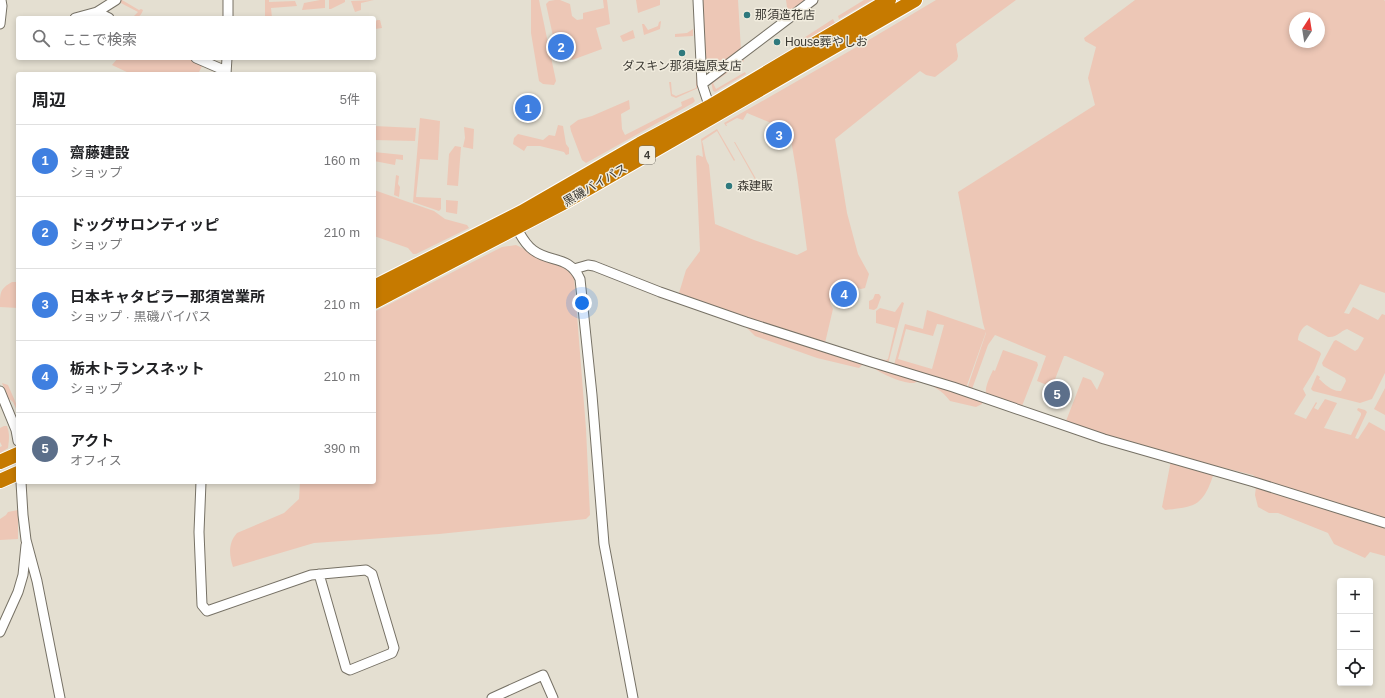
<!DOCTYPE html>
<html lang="ja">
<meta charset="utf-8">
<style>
:root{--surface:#fff;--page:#f6f6f6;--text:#202124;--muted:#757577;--line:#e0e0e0;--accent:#0b8043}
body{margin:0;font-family:Helvetica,"Noto Sans JP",sans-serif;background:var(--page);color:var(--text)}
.controls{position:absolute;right:12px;bottom:12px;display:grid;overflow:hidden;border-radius:4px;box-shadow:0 2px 6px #0003}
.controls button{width:36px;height:36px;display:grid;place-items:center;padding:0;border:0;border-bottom:1px solid var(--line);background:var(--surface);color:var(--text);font:20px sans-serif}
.compass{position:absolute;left:1289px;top:12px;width:36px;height:36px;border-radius:50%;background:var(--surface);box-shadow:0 2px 6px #0003;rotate:12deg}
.you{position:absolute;left:582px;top:303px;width:14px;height:14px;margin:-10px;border:3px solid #fff;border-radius:50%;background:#1a73e8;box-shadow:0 0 0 6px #1a73e833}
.badge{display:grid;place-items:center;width:26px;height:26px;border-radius:50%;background:var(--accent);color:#fff;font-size:13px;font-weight:700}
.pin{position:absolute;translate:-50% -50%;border:2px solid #fff;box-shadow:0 1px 4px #0006}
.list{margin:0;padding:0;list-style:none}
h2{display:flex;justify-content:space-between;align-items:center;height:52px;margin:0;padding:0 16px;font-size:17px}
h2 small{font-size:13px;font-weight:400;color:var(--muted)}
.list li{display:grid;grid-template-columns:26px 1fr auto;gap:12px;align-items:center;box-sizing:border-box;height:72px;padding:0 16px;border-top:1px solid var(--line)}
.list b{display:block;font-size:15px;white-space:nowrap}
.list p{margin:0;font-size:13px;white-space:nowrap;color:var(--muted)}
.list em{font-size:13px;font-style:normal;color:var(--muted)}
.icon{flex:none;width:22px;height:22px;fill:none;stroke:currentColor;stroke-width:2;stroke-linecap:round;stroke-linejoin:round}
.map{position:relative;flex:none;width:1385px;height:698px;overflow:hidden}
.search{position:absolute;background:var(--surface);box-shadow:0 2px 6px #0003;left:16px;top:16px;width:360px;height:44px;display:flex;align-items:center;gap:10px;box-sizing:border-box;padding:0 14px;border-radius:4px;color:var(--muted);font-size:15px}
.panel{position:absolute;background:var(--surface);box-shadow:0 2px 6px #0003;left:16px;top:72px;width:360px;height:412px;border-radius:4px}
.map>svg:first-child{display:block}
.green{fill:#edc7b6;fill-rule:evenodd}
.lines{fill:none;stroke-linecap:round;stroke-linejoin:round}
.minor-casing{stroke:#767165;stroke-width:11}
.highway-casing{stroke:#fff;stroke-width:16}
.minor{stroke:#fff;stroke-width:9}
.highway{stroke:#c67a00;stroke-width:14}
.poi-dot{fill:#2f797d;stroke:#f1ecde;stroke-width:1.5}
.labels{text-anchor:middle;stroke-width:3;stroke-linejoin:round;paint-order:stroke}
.shield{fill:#f1ecde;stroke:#726f66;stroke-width:1}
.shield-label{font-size:11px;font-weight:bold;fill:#3b3933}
.poi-label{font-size:12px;fill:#3b3933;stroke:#f1ecde;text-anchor:start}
.street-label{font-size:12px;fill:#3b3933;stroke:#f1ecde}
</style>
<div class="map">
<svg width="1385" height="698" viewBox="0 0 1385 698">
<rect width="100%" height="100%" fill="#e4dfd1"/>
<!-- green -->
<path class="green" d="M119,0H122L139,10L141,9L143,10C141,16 138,18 132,18L138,12L119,2L108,8L107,12L104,9Z
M265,0H269V2L295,1L297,6L271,8L272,18H265Z
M320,0H325V8L302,10L304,3Z
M329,0H345V2L331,9H329Z
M374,0L361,3V10L355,12L351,1Z
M531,0H539L556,81L554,85L543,84L539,81L531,33Z
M555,0H560L570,4L572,16L577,20L583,19V13L604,8L603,0H607L610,24L596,28L602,49L572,60L570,54L571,51L568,39H563L562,36L559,34L553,36L546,4L549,1Z
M636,0H660V5L638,13Z
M700,0H738L741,50L713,72L707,71L704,66Z
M786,0H805L788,14Z
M864,0H872L839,19L838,16Z
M936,0H1016L956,44L958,56L957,60L935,77L926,75L920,71L835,139L847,213L858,254L869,274L865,288L861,289L837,282L835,283L830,303L833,309L825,343L862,361V365L859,368L817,358L755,336L747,328L739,315L679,293L686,270L700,251L696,160V156L698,155L703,157L701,139L717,129L735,160L734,161L717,131L702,141C705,149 704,157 709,165L715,224L754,240L797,255L807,250L797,175L791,140V131L747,113L743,120L737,118L726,124L727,126H726L724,123L867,41Z
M1135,0H1384L1385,1V293L1360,284L1344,313L1349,314L1353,307L1378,320L1382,314L1385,315V373L1372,399L1360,403L1313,391L1311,389L1317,375L1320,377L1319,379C1325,384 1332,392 1341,391L1346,381L1345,378L1323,366L1322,363L1334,341L1336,340L1355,351L1358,349L1364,338L1347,329C1340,331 1337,338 1328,337L1307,325C1302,327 1298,335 1298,340L1320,352L1321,354L1314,371L1303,389L1306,395L1294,414L1306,419L1316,402L1317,403L1314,408L1318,410L1325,399L1337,403L1324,428L1351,435L1361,415V413L1357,410L1358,408L1365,410L1367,412L1355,438L1358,439L1369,422L1385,431V556L1370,552L1365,558L1334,544L1328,533L1278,513H1269L1258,507L1255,495L1257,479L1253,475L1216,466C1212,479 1207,499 1193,505C1185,508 1174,509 1165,510L1162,507L1172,455L1109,437L1066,421L1083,377L1091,380L1097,390L1104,374L1103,372L1066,356H1064L1052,387L1037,381L1046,356L995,335L988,345L972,389L968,386L986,333V332L966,388L982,399V404L976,407L950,401C943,391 931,384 920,381C919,381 914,383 914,383C903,384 879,373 871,366L894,365L905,324L923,329L927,310L985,330L983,323L958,192L1095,105L1088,78L1096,47L1085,41L1084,38ZM1295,18H1319V42H1295ZM937,324L944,325L932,369L898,359L906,329L933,336Z
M833,19L835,23L800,43L799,41Z
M377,20H380L382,28L375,29L374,35V23Z
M661,21L660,29L644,35L642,24H644L648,30L658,26L659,22Z
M693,29V36L675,37V34L687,33Z
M633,30L635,38L623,42L620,36Z
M118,58H190L203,64L198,74H131L112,65Z
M743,59L744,61L713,83L716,89L745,72L746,74L715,92L713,91L711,82Z
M696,77H697L698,88L676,98L671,96L669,82H671L672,94L676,96L696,88Z
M693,97L695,101L693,103L586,163L582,160L571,131L570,126L578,120L592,116L629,100L630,109L621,114L622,129L625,135L682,106L681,102Z
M420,118L440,121L438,160L420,159L416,197L441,198V209L439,211L413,202Z
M558,125L563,126L566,144L569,148V154L566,155L564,152L540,146H527L524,151L513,144L514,138L518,134L543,140L549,135L555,136Z
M374,126L416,128L415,141L374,140Z
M464,127L474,129L473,149L463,147L465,138Z
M734,142H735L763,191L762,192Z
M455,146L461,147L458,186L447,185L449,154Z
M374,152L403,155V160L396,159L395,165L374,161Z
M396,175L399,176L398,184L400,187L399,197L394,195Z
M374,190L434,211L445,219L467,225L469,228L416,254H413L408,248L374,236Z
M446,200L458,201L457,214L446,212Z
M516,245L565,268L574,277L586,429L590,515L586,519L439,534L314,543L233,567C229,555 228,543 237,533L284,513L299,499L300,482H374V312L502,247Z
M12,282H18V308L0,307C0,292 0,289 12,282Z
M875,294H879L881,297L877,308L874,310L869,309V301L873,299Z
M902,302L904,303L888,364L879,360V359L886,360L888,359L895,328L876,323V311L880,308L895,312Z
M1003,350L1037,362L1038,365L1022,406L986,393C985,386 990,377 993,370L995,371Z
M2,383L8,385L18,408V413L13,402L8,398Z
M1385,388V415L1374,409Z
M4,426H7C10,434 9,440 8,448L0,453V447L2,446L0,442V428Z
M18,510V539L0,540V519L6,515L8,512Z"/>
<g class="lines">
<!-- minor casing -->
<g class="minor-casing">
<path id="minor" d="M698,0L702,84L711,111
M97,12L109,18
M75,18L97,12L116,0
M228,18V0
M0,24L2,6L1,0
M196,58L226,71
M226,74L227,58
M702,84L813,0
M514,224C520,233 524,244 533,250C550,263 569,255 580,279L592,395L604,544L633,698
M574,269L588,265L594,266L660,292L746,322L871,362L953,387L1104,439L1254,482L1385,523
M0,391L16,430L18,441
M21,482L23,515L26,540L37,581L60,698
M201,482L199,532L202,605L207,611L311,575L366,570L372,574L394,648L392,653L350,670L346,668L319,574
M0,632L18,592L23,575L26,545
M492,698L543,675L553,698"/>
</g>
<!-- highway casing -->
<g class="highway-casing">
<path id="highway" d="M374,287L522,212L640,144L709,107L889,0
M374,302L563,203L915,0
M0,462L18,454
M0,481L18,473"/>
</g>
<!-- minor -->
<use href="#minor" class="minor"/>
<!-- highway -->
<use href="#highway" class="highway"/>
</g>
<!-- markers -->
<g class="poi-dot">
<circle cx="747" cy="15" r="4"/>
<circle cx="777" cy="42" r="4"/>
<circle cx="682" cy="53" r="4"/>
<circle cx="729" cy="186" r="4"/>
</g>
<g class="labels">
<!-- shield labels -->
<rect class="shield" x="639" y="146" width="16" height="18" rx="3"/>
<g class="shield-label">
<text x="647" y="159">4</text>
</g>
<!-- poi labels -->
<g class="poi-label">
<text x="755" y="19">那須造花店</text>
<text x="785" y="46">House葬やしお</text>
<text x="682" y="70" text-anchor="middle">ダスキン那須塩原支店</text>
<text x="737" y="190">森建販</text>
</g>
<!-- street labels -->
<g class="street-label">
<text transform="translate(595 185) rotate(-30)" y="4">黒磯バイパス</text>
</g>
</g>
</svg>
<div class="controls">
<button>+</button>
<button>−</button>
<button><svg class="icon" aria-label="locate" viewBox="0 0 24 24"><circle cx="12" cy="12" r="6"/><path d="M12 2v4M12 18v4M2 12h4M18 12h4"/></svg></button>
</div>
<svg class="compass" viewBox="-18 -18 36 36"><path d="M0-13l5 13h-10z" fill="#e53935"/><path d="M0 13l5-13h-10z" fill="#757577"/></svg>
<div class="you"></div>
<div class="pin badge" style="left:528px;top:108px;background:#3f7fe0">1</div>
<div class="pin badge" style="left:561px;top:47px;background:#3f7fe0">2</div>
<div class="pin badge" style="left:779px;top:135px;background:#3f7fe0">3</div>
<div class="pin badge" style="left:844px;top:294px;background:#3f7fe0">4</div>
<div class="pin badge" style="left:1057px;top:394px;background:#5c6f8a">5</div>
<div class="search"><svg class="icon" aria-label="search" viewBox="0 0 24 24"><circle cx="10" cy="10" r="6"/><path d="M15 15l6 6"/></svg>ここで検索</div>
<section class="panel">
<h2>周辺<small>5件</small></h2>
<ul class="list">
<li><span class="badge" style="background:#3f7fe0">1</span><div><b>齋藤建設</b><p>ショップ</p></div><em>160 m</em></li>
<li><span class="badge" style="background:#3f7fe0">2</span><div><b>ドッグサロンティッピ</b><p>ショップ</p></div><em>210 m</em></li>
<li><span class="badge" style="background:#3f7fe0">3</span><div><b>日本キャタピラー那須営業所</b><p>ショップ · 黒磯バイパス</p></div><em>210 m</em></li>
<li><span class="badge" style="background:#3f7fe0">4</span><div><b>栃木トランスネット</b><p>ショップ</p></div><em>210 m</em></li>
<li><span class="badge" style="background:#5c6f8a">5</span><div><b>アクト</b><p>オフィス</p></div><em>390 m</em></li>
</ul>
</section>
</div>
